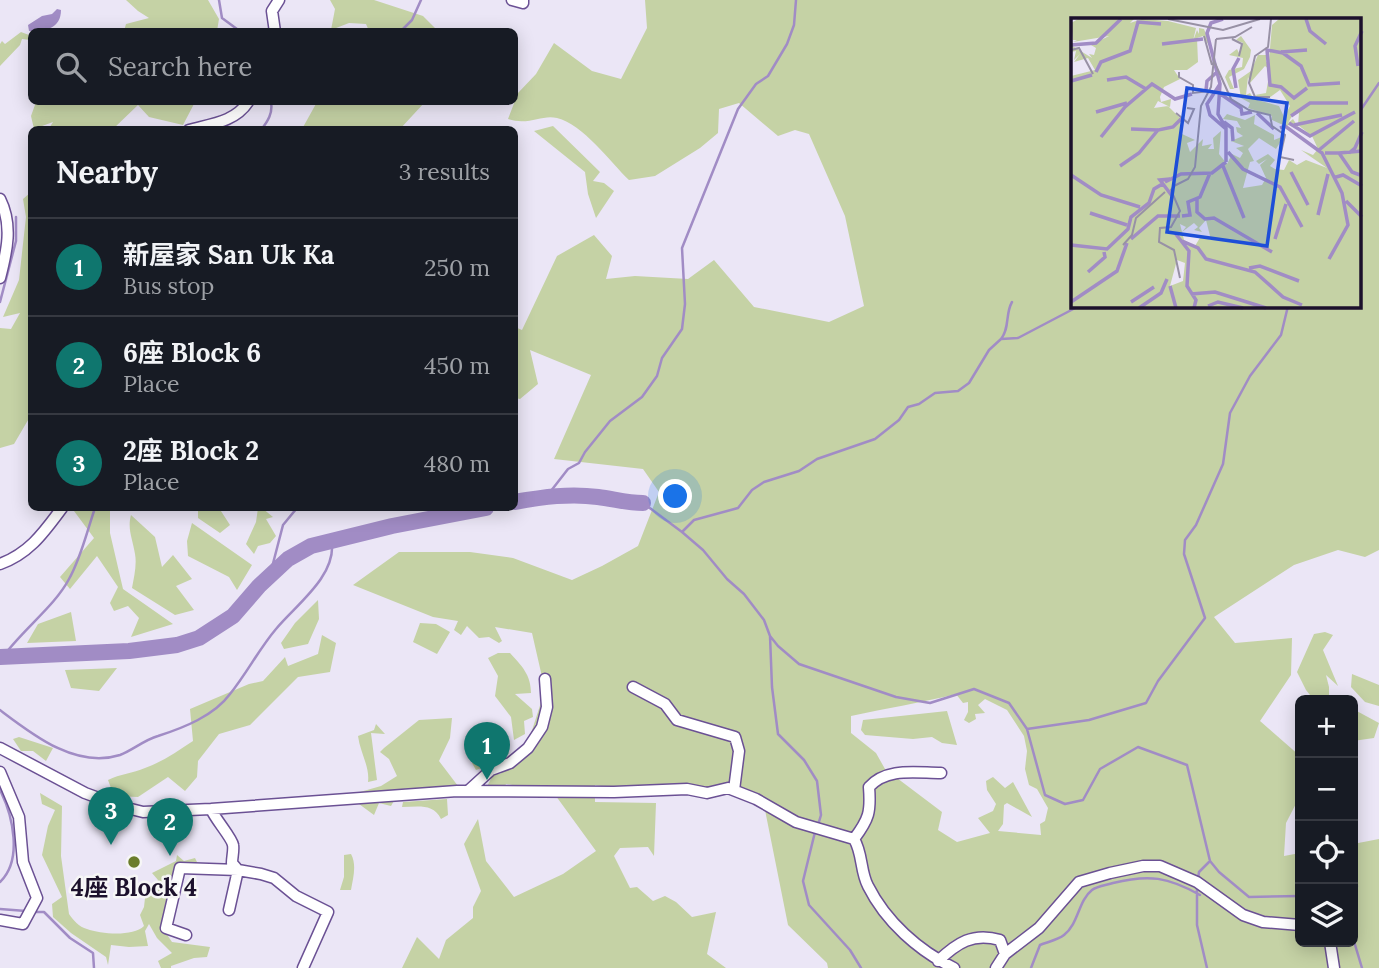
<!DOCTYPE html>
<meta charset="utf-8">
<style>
:root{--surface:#171b24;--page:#20242c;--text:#f1f3f6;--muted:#9ea1a6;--line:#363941;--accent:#0f766e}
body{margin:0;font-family:Lora,"Noto Sans TC",serif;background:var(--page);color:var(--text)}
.controls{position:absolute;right:21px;bottom:21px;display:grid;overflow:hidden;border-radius:10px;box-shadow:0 4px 18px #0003}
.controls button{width:63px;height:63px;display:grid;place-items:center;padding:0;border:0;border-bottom:2px solid var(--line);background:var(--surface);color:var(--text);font:35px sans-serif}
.you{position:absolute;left:676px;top:497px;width:24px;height:24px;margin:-18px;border:5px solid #fff;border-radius:50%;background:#1a73e8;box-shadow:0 0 0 10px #1a73e833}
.badge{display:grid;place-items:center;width:46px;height:46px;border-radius:50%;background:var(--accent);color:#fff;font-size:23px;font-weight:700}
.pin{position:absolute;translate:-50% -58px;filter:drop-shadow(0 2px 4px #0008)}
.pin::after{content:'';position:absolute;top:37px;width:24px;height:21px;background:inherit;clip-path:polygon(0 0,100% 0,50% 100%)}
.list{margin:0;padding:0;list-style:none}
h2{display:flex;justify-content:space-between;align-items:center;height:91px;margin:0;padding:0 28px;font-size:30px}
h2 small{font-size:23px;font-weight:400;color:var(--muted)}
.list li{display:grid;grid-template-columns:46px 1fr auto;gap:21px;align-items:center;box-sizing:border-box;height:98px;padding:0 28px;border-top:2px solid var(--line)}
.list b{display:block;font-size:26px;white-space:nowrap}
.list p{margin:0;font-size:23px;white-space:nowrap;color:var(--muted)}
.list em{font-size:23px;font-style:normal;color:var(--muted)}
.icon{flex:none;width:38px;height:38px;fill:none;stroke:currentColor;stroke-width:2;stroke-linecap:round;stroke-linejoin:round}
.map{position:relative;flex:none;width:1379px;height:968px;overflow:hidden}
.search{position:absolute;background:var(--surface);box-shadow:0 4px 18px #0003;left:28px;top:28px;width:490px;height:77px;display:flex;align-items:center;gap:18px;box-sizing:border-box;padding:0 24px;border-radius:10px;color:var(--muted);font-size:26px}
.panel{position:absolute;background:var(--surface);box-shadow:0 4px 18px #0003;left:28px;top:126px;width:490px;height:385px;border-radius:10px}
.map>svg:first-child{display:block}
.green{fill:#c5d2a5;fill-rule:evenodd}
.water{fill:#a18cc5}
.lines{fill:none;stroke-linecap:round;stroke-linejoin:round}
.stream{stroke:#a18cc5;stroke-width:2.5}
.river{stroke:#a18cc5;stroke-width:16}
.street-casing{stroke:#6b5194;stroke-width:13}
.street{stroke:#fff;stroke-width:10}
.poi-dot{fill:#6a7c2b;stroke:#f6f6f6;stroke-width:2.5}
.labels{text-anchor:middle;stroke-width:5;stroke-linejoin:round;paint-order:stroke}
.poi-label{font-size:24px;font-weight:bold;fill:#1c112c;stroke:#f6f6f6}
.inset-river{fill:none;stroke:#a18cc5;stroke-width:3.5}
.inset-road{fill:none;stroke:#9891a5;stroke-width:2}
.view{fill:#1d4ed8;fill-opacity:0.15;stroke:#1d4ed8;stroke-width:3.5}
.inset-edge{fill:none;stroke:#1c112c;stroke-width:3.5}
</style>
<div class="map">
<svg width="1379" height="968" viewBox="0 0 1379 968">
<rect width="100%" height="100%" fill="#ebe6f6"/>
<!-- green -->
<path class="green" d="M126,0H208L219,19L217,31H124L126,24L149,18L138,11Z
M330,0H374L423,16L438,31H369L366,24L349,23L331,30L335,9Z
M645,0H1379V550L1365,557L1338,550L1294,565L1214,617L1235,643L1292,638L1291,675L1260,721L1300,756V796L1286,823L1284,856L1300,853V942H1353V844L1379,839V968H828L827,963L788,925L764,805L731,792L649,794L595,785V802L656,803L654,856L648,847L620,848L614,856L630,888L637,887L653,901L665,896L676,902L692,917L716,912L707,954L726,968H402L417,937L439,959L446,940L473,918V907L481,891L464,844L478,819L486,861L514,897L563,874L596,851L553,792L506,784L500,796H482L494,773L500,774L525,752L545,690L532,633L495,627L502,641L499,643L489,637L479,638L467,626L461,635L454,630L458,621L433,617L353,585L399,552H470L513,558L572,580L602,566L638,546L659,492L643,469L554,459L591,375L530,350L538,384L520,399L515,398V327L522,330L557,256L594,235L612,256L606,279L635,276L688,279L714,260L754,307L829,322L864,306L845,216L809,134L795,130L778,136L739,103L719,109L718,133L700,148L655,176L629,180C610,162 583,124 557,118C542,114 529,126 508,119L518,93L536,74L554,43L592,71L621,79L647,28ZM1073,19H1360V306H1073ZM956,694L963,703L968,702V712L964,720L969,723L976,719L975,714L985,713L978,705L985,699L1007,710L1024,736L1027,751L1025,769L1029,785L1037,789L1048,808L1045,821L1040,824L1041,835L998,831L1003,824L1004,805L1007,803L1032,817L1013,782L1005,788L993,777L986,781L987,790L996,804L993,811L978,818L990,833L957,842L938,830L942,812L885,769L876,753L851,733V716C886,708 921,703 956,694Z
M21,32L29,35L31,40L22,39L20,45L0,66V44L2,41L5,44Z
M36,102H195L183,125L149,117L138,105L113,129L48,130L53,122L34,129L31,116Z
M317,102H425L400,129H302Z
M553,126L600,172L593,181L604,183L614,191L596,218L588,194L585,172L534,131Z
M31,192V415L14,444L0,448V328L11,329L20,313L3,317L19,280L26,217L23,199Z
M75,508H110V533L123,589L173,624L131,637L139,618L128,606L114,611L110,603L118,587L97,556L70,589L60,577L94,538L74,511Z
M198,508H219L230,525L220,533L198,518Z
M258,508H262L273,517L266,519L276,536L270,543L258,546L254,554L246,544L256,522Z
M131,515L155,537L162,567L173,555L192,579L176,586L194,610L175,615L132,588C134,577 137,565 135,554C133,540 127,529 131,515Z
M192,523L252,565L237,590L229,577L188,556L187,541Z
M318,600L319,619L308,644L284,649L281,643L295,623Z
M71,612L76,641L27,643L38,624Z
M420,623L436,624L450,632L437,654L413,642Z
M1325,632L1333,635L1323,650L1338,686L1326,675L1329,687V700H1314L1306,690L1297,672L1314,634Z
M322,635L336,643L330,672L298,677L250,725L219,734L198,761L197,777L185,791L168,777L138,797L114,796L108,780C120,774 133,773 145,768C162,762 178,751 193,741L190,709L249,684L263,681L285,657L288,666L318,654Z
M498,653H510C522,666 531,675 531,693L515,694L532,709L533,717L524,721L525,734L514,740L511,717L495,696L498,676L488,658Z
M117,668L99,691L71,688L65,670Z
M1352,674L1379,685V706L1365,702L1351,687Z
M1353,709L1379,723L1374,738L1353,741Z
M947,711L957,745L942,743L932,737L913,739L865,735L861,730L863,720Z
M452,718L450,738L439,761L458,786L395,799L391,806L379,803L374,815L359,804L360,792L381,786L397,776L389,759L380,752L384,748L419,720Z
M376,724L385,734L371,733L377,780L368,782C370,767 360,752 358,736L374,730Z
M19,737L53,748L46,761L33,751H21L13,739Z
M493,745L509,753L501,761L476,770L472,763L475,754Z
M40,793L62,806L61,856L69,914C73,920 79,927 87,929C101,934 133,937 144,926L140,915L144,907L145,898L152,892L158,880L152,873L176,861L177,855L184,861L195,858L198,864L193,867L177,866L168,885L165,919L162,927L172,942L210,947L207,957L194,958L171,966V968H161L158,961L172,953L157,938L149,924L145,931L148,946L129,947L111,945L108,965L106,957L71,933L53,917L52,904L62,897L42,855L48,826L55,810L42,804Z
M447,799L448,815L441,819C433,803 418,807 402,807L403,802Z
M351,854C357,865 353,878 351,890H340L344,877V855Z"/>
<!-- water -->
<path class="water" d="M57,9L61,10C61,29 45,31 29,31L28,25L42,16L52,14Z"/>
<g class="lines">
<!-- stream -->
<path class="stream" d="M219,0L222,18L241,32
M400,32L412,20L421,0
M1360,111L1379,83
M261,130C268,121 273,113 271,102
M0,302L16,241V217
M1001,339C1010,328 1005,314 1012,302
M547,496L568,469L579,463L585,452L610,421L642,397L657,376L662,358L682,329L685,304L682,248L738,109L756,84L768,76L787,44L794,25L796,0
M643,503L682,532L703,550L727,579L744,594L764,620L770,636L772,687L778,734L804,760L817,781L821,815L818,825
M683,531L694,520L738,508L752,490L764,482L799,471L817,459L875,439L899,420L908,407L919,404L935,393L958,391L969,383L989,350L1001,339L1018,338L1079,306
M270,575L283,525L297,508
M770,636L778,646L799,664L896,697L930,703L974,689L1009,703L1027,729L1045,795L1065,804L1083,800L1100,769L1138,747L1187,765L1210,861L1219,872L1249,897L1300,896
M2,658C21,631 55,606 69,579C81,558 87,531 95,508
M0,710C33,735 76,769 120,755C133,750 144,740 158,736C183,728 214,716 230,694C247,673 259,649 276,629C297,604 335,577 332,543
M1027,729L1089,720L1146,703L1158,681L1205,618L1184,554L1185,540L1196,525L1223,464L1230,413L1250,376L1281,335L1288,306
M0,790C13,816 23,860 0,882
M815,832L803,881L809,905L850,950L861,968
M1198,879L1199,872L1209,862
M1197,886V925L1207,968
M1353,887L1357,886
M0,909L26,911
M32,912H44L70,938L93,953L94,968
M1353,938L1362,968
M1031,968L1040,945C1047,942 1058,940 1064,935C1079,923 1078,901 1092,890C1097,886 1107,885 1113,883C1149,874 1168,877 1200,895"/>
<!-- river -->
<path class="river" d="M514,502C543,497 570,493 598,497C614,499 627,503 643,503
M0,657L129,651L177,645L199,638L233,616L259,586L288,559L311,546L392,526L486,508"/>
<!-- street casing -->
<g class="street-casing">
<path id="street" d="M512,0L523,3V0
M275,32L272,11L279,0
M189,130C211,124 235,122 248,102
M0,199C13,225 7,251 0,278
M0,564C30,553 44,532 62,508
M633,687L665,704L677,720L735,737L739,751L734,790
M0,748L85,793L123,807L143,812L211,809L457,791L614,792L687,789L707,793L728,788L756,799L796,822L854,839C863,854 860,871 868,886C886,922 919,951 954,968
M0,772L19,817L23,862L37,898L23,924L0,920
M468,791L491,770L510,763L528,748L542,727L547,707L545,679
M211,809C215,819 232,838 233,845C234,850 232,857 232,863L238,870L229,910
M854,839C869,819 871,812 869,787C887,767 916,773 941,773
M186,935L166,928L180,868L238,870L261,874L274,878L296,896L328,912L303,968
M1330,942L1334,968
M938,961C957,943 973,932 1000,940L1005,954
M996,968L1005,954L1039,928L1079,882L1110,873L1143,866H1160L1197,882L1243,915L1263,922L1300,925"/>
</g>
<!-- street -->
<use href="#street" class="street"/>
</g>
<!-- markers -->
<circle class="poi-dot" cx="134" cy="862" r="7"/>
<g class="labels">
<!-- poi labels -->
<g class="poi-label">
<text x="134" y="896">4座 Block 4</text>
</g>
</g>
<!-- overview -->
<g transform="translate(1071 18)">
<rect width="290" height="290" fill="#ebe6f6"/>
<path d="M7,1H63L59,5L71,1L97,3L125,10L122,23L126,12L128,16V10L133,11L142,34L132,18L126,20L127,44L116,52H103L109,61L93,69L89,79L90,84L100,81L99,89L87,83L83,90L97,88L109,100L111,116L124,122L116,125L119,134L132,121L131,128L141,126L137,131H143L142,120L150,113L148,136L156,146L161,136L169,140L172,135L165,130L173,128L160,123L172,118L166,114L165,109L170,110L166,103L152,101L156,96L174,102L184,97L183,106L203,117V122L213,118L205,131L188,120L177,131L183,143L179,144L172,170L191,167L195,160L189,147L196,141L188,146L185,143L197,136L204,142L199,148L204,151L213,152L218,142L226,147L235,142L256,150L230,132L242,137L247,131L241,118L227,107L228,95L221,98L217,105L222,101L229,112L218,107L210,111L212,107L201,102V94V98L177,90L179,85L170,80L167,62L180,53L187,37H195V44L198,42L201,7L208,1H290V290H0V58L24,52L17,40L3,44L9,36L3,42L5,33L0,34V27L21,40L18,36L23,37L25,30L20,27L38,18L2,24L6,22H2L0,5ZM194,48L199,52L195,75L184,77L195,82L209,72L219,88L213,99L208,88L183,81L179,75L175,77L177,59L179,65ZM135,202L140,222L130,218L124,228L113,222L109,206L115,209L111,214L123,205L127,209L123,212L131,214L128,210ZM106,242L114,245L112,263L99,268ZM170,18L180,32L179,39L173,51L158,59L163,71H159L154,59L158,52L171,49L172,40L158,37L166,31L168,35L172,25L165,22Z" fill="#c5d2a5" fill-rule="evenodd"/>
<path class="inset-river" d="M152,1L140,5L136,15L149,66L147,96L155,110V144M235,1L239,13L255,26M91,26L132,21M0,27L25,25L50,1M210,34L236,32M287,48L284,28L291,13M25,54L30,44L59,33L67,4L90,6M36,62L55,59L75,71M0,63L21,57M149,66L136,86L139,97L155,111M165,70L162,51L168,40M236,70L223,80L210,69L199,67L196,32L212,35L230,48L238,67L269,65M135,72L136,63L146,54M148,75L170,90L171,96L181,94M25,94L56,85M186,95L203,111M220,98L239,85H277M153,104L161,110L162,123M218,105L239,118L284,94M223,107L271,97M209,110L214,108L251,135L271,175L277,207L258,241M60,111L87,112M30,119L54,89L81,66L104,81L121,76M248,132L283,103M157,134L172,151L209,169L231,209M254,135H268L281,154L289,157M268,135L291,133M278,135L284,130L291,114M49,148L68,135L87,112L102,109L111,100M152,148L173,200M220,154L237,187M0,157L30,177L69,189M262,160L272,157L291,168M99,161L89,162L101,178M94,164L110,156L141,155L155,144M126,181V194L134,201L143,200L201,234M275,183L291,199M19,195L56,207M247,197L257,156M111,198L119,197L117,184L129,179L139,155M104,215L118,233L116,268L125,282L123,290M60,221L87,198H109M204,221L215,186M111,223L127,230L135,241L184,254L212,279L231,287M0,227L36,231L57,211L60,199L78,185L83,171L93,165M178,250L189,248L228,263M17,254L34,239L33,234M99,268L105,290M120,276L144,274L195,290M0,284L46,253L56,225M60,284L83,269M137,288L147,284L172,290M68,290L90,275L96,261"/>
<path class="inset-road" d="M97,1L152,12L189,1M133,18L141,47M145,21L164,19L181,9M161,21L171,26L168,38M0,32L8,30L22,56M143,43L160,81L178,92L199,97L201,108L214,117L209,139L223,142M108,54V59L122,67V75L139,73M199,79H184L178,65L184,38L197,29L200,1M105,95L117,105L123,91L116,90M103,168L117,161L124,149L130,88L140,69L145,21M103,168L100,172L109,193L100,209L89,210L88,224L103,232L109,260M52,227L61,217L65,200L94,174"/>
<path class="view" d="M116,70L216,85L196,228L96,214Z"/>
<rect width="290" height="290" class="inset-edge"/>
</g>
</svg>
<div class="controls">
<button>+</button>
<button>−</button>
<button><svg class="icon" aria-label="locate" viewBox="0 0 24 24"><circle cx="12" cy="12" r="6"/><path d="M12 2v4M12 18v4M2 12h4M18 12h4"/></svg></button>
<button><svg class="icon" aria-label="layers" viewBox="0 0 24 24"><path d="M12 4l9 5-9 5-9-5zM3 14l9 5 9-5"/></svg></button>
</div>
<div class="you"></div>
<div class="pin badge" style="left:487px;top:780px">1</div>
<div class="pin badge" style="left:170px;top:856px">2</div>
<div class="pin badge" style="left:111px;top:845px">3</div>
<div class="search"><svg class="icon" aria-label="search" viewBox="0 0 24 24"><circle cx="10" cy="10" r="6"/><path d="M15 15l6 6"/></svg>Search here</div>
<section class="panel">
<h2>Nearby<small>3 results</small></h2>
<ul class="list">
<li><span class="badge">1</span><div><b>新屋家 San Uk Ka</b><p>Bus stop</p></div><em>250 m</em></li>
<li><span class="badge">2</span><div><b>6座 Block 6</b><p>Place</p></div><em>450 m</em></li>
<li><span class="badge">3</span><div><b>2座 Block 2</b><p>Place</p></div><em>480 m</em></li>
</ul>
</section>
</div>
